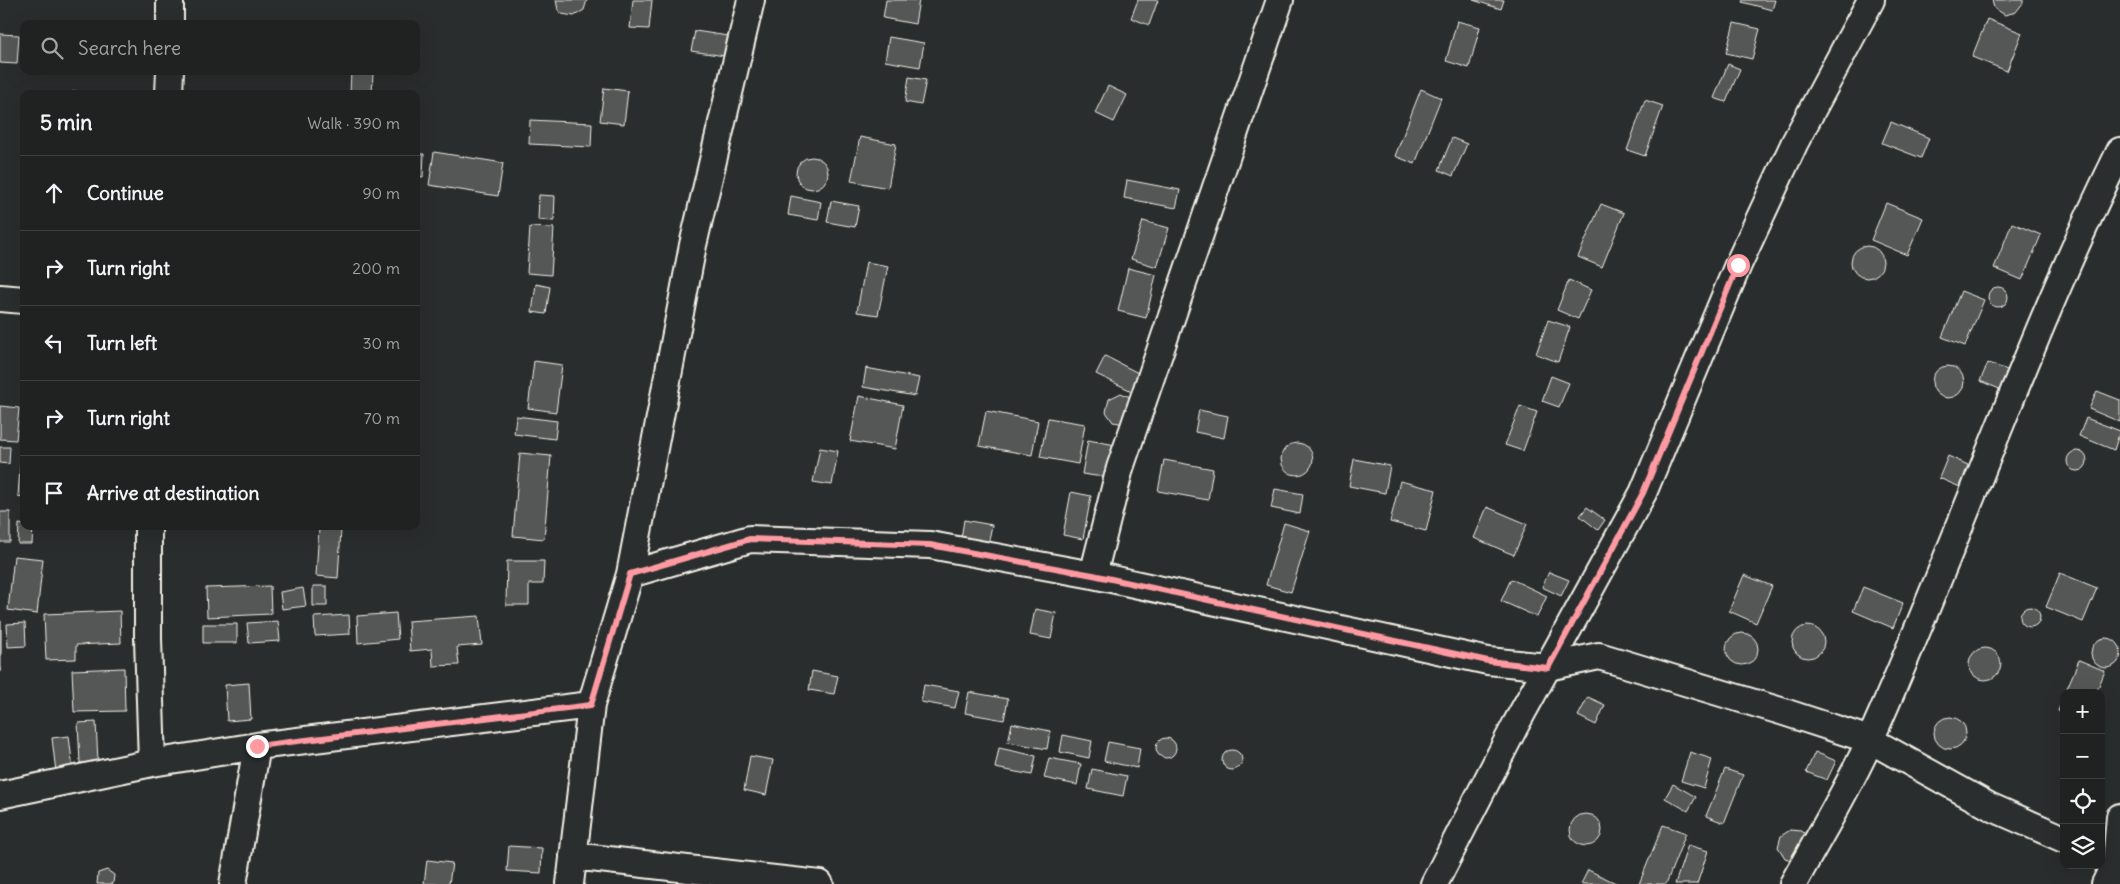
<!DOCTYPE html>
<meta charset="utf-8">
<style>
:root{--surface:#202222;--page:#2d2f2f;--text:#f1f3f6;--muted:#a2a4a5;--line:#3d3f40}
body{margin:0;font-family:Delius,sans-serif;background:var(--page);color:var(--text)}
.controls{position:absolute;right:15px;bottom:15px;display:grid;overflow:hidden;border-radius:10px;box-shadow:0 5px 20px #0002}
.controls button{width:45px;height:45px;display:grid;place-items:center;padding:0;border:0;border-bottom:1px solid var(--line);background:var(--surface);color:var(--text);font:25px sans-serif}
.stop{position:absolute;width:15px;height:15px;margin:-11px;border:4px solid #ff9aa2;border-radius:50%;background:#fff}
.stop.end{background:#ff9aa2;border-color:#fff;box-shadow:0 1px 5px #0008}
.list{margin:0;padding:0;list-style:none}
h2{display:flex;justify-content:space-between;align-items:center;height:65px;margin:0;padding:0 20px;font-size:21px}
h2 small{font-size:16px;font-weight:400;color:var(--muted)}
.list li{display:grid;grid-template-columns:32px 1fr auto;gap:15px;align-items:center;box-sizing:border-box;height:75px;padding:0 20px;border-top:1px solid var(--line)}
.list b{display:block;font-size:19px;white-space:nowrap}
.list em{font-size:16px;font-style:normal;color:var(--muted)}
.icon{flex:none;width:28px;height:28px;fill:none;stroke:currentColor;stroke-width:2;stroke-linecap:round;stroke-linejoin:round}
.map{position:relative;flex:none;width:2120px;height:884px;overflow:hidden}
.search{position:absolute;background:var(--surface);box-shadow:0 5px 20px #0002;left:20px;top:20px;width:400px;height:55px;display:flex;align-items:center;gap:12px;box-sizing:border-box;padding:0 18px;border-radius:10px;color:var(--muted);font-size:19px}
.panel{position:absolute;background:var(--surface);box-shadow:0 5px 20px #0002;left:20px;top:90px;width:400px;height:440px;border-radius:10px}
.map>svg:first-child{display:block}
.building{fill:#555756;stroke:#f4f1e8}
.lines{fill:none;stroke-linecap:round;stroke-linejoin:round}
.street-casing{stroke:#f4f1e8;stroke-width:30}
.street{stroke:#2a2d2e;stroke-width:26}
.route{stroke:#ff9aa2;stroke-width:6}
</style>
<div class="map">
<svg width="2120" height="884" viewBox="0 0 2120 884">
<rect width="100%" height="100%" fill="#2a2d2e"/>
<filter id="ink" filterUnits="userSpaceOnUse"><feTurbulence type="fractalNoise" baseFrequency=".02" numOctaves="2"/><feDisplacementMap in="SourceGraphic" scale="10" xChannelSelector="R" yChannelSelector="G"/><feConvolveMatrix kernelMatrix="1 2 1 2 8 2 1 2 1" color-interpolation-filters="sRGB"/></filter>
<g filter="url(#ink)">
<!-- building -->
<path class="building" d="M556,0H587L584,10L574,16L562,14L558,10Z
M633,0H652L649,29L630,28Z
M886,0H919L915,24L883,18Z
M1138,0H1158L1149,25L1131,18Z
M1473,0H1504L1501,9Z
M1743,0H1775L1772,10L1742,2Z
M1992,0H2023V3L2016,12L2005,15L1994,8Z
M1987,19L2022,33L2007,71L1972,57Z
M1457,21L1480,27L1469,68L1446,61Z
M1734,23L1760,29L1752,59L1726,53Z
M695,31L728,36L725,56L691,51Z
M0,34L19,35L17,64L0,63Z
M889,37L924,43L920,67L885,61Z
M1728,64L1740,69L1726,102L1714,98Z
M351,71L373,72L372,94H350Z
M909,77L926,80L921,105L905,102Z
M1108,86L1127,95L1114,122L1095,113Z
M604,88L628,91L624,124L600,121Z
M1421,89L1441,98L1415,164L1395,156Z
M75,91L81,92L84,94H67Z
M1645,100L1663,106L1645,156L1627,150Z
M530,120L592,123L591,147L529,144Z
M1891,122L1929,138L1921,158L1882,143Z
M860,137L896,144L888,188L851,181Z
M1452,138L1467,144L1453,176L1439,170Z
M434,152L503,163L498,196L429,185Z
M416,154H424L423,177L416,176Z
M796 173a16 16 0 1 1 32 0a16 16 0 1 1-32 0Z
M1127,180L1180,190L1176,208L1124,198Z
M539,195L555,196L554,221L538,220Z
M791,196L821,202L818,220L788,215Z
M831,201L859,206L855,227L827,222Z
M1886,203L1923,218L1907,255L1871,240Z
M1601,204L1624,213L1602,267L1578,257Z
M1143,221L1169,228L1157,267L1131,259Z
M2012,223L2041,235L2022,280L1994,268Z
M530,227L554,228L551,275L527,273Z
M1851 262a16 16 0 1 1 32 0a16 16 0 1 1-32 0Z
M866,262L888,266L878,315L857,312Z
M1128,268L1156,275L1146,318L1118,311Z
M1569,280L1591,290L1578,319L1557,310Z
M536,284L550,287L546,314L532,312Z
M1988 297a10 10 0 1 1 20 0a10 10 0 1 1-20 0Z
M1961,291L1984,300L1965,346L1942,337Z
M1548,320L1570,327L1558,362L1536,354Z
M1105,356L1144,376L1136,393L1096,374Z
M534,361L562,365L556,412L528,408Z
M1988,363L2010,371L2002,390L1980,381Z
M1932 382a16 16 0 1 1 32 0a16 16 0 1 1-32 0Z
M866,368L919,378L915,396L863,387Z
M1551,376L1569,383L1559,407L1542,401Z
M2097,391L2120,400V422L2089,409Z
M1121,393L1132,398L1125,424L1113,422L1106,412L1109,399Z
M859,396L903,405L895,449L850,441Z
M0,406L19,408L16,440L0,439Z
M1520,406L1537,412L1523,451L1505,445Z
M1199,410L1228,416L1224,438L1195,432Z
M986,411L1038,421L1032,455L979,446Z
M516,416L557,421L555,439L514,434Z
M1048,418L1085,424L1078,464L1040,457Z
M2086,418L2120,431L2114,450L2079,436Z
M1088,440L1116,445L1110,478L1082,474Z
M1281 459a16 16 0 1 1 32 0a16 16 0 1 1-32 0Z
M0,447H10L9,464L0,463Z
M820,448L838,451L832,485L813,482Z
M2067 461a10 10 0 1 1 20 0a10 10 0 1 1-20 0Z
M21,453H24V497L18,496Z
M520,453L551,456L544,539L513,536Z
M1948,456L1968,465L1960,487L1939,478Z
M1354,459L1390,466L1385,493L1349,486Z
M1164,460L1213,469L1208,500L1158,491Z
M1400,481L1436,490L1426,531L1390,522Z
M1275,489L1303,494L1300,514L1271,508Z
M1071,492L1091,496L1083,539L1063,535Z
M1487,507L1527,524L1514,555L1474,538Z
M1587,507L1605,520L1598,530L1580,516Z
M0,512H10V542H0Z
M964,520L992,525L987,550L960,545Z
M1284,523L1310,531L1291,592L1266,585Z
M19,524L33,526L32,544H18Z
M319,528L341,529L338,578L316,576Z
M14,556L43,559L37,614L8,610Z
M507,561H544L543,584H529V605H506Z
M1549,572L1569,580L1561,596L1542,587Z
M2060,573L2097,588L2083,622L2046,607Z
M1744,575L1772,586L1756,623L1729,611Z
M1511,579L1547,596L1537,617L1501,601Z
M270,586L271,614L207,617L206,588Z
M313,586H327V606H313Z
M1863,587L1903,603L1893,628L1853,611Z
M303,588L306,606L282,609L280,592Z
M2020 617a10 10 0 1 1 20 0a10 10 0 1 1-20 0Z
M1035,609L1056,613L1051,639L1030,635Z
M120,611L121,643L76,645V659L46,660L44,614Z
M396,613L398,639L358,643L357,616Z
M349,615L350,634L315,636L314,617Z
M479,616L482,645L457,647L459,665L433,666L432,649L410,651L408,621Z
M0,621H1V672H0Z
M278,621L280,641L249,643L247,623Z
M25,623L26,646L8,647L7,624Z
M203,624H237V643H203Z
M1792 642a16 16 0 1 1 32 0a16 16 0 1 1-32 0Z
M1726 649a16 16 0 1 1 32 0a16 16 0 1 1-32 0Z
M2091 653a15 15 0 1 1 30 0a15 15 0 1 1-30 0Z
M1969 664a16 16 0 1 1 32 0a16 16 0 1 1-32 0Z
M2079,660L2105,671L2096,693H2065Z
M124,668L125,711L74,712L72,670Z
M812,671L838,676L834,694L809,690Z
M249,683L251,719L227,721L225,685Z
M924,685L959,691L955,708L921,702Z
M969,692L1008,699L1004,720L965,713Z
M2064,696V713L2058,711Z
M1588,697L1605,705L1596,725L1578,716Z
M1934 733a16 16 0 1 1 32 0a16 16 0 1 1-32 0Z
M96,722L98,762L80,763L78,723Z
M1012,723L1050,731L1047,749L1008,742Z
M1063,735L1092,741L1089,758L1060,752Z
M69,736L73,770L56,772L52,738Z
M1156 748a10 10 0 1 1 20 0a10 10 0 1 1-20 0Z
M1108,742L1140,748L1137,768L1104,761Z
M999,748L1036,756L1032,775L995,768Z
M1222 760a10 10 0 1 1 20 0a10 10 0 1 1-20 0Z
M1690,752L1712,759L1704,788L1681,781Z
M1815,752L1836,761L1827,780L1806,772Z
M750,756L773,760L766,795L744,790Z
M1049,758L1081,764L1077,785L1044,778Z
M1092,769L1127,776L1123,796L1088,789Z
M1725,769L1743,775L1724,823L1706,816Z
M1673,784L1696,797L1688,811L1665,798Z
M1570 830a16 16 0 1 1 32 0a16 16 0 1 1-32 0Z
M1663,825L1686,833L1666,884H1639Z
M1790,830L1802,831L1806,835L1791,860L1785,858L1778,847L1781,836Z
M1688,845L1708,851L1697,884H1675Z
M509,846L542,848L541,873L507,871Z
M427,860L452,863L449,884H424Z
M107,870L114,875L113,884H97L98,873Z
M1588,870L1618,884H1581Z"/>
<g class="lines">
<!-- street casing -->
<g class="street-casing">
<path id="street" d="M170,24V0
M169,94L170,71
M0,298L24,300
M148,526V639L152,763
M630,574L750,539L930,545L1093,575L1488,661L1548,667L1599,656L1784,712L1870,740L1991,807L2064,839
M1093,575L1120,468L1280,0
M0,795L152,763L257,746L591,705
M573,856L820,884
M233,884L257,746
M570,884L591,705L630,574L693,245L751,0
M1434,884L1516,724L1643,493L1738,265L1795,142L1871,0
M1793,884C1819,836 1849,788 1871,738C1958,544 2026,342 2120,151
M2105,884L2116,861L2120,817"/>
</g>
<!-- street -->
<use href="#street" class="street"/>
</g>
</g>
<g class="lines" filter="url(#ink)">
<!-- route -->
<path class="route" d="M257,746L591,705L630,574L750,539L930,545L1093,575L1488,661L1548,668L1643,493L1738,265"/>
</g>
</svg>
<div class="controls">
<button>+</button>
<button>−</button>
<button><svg class="icon" aria-label="locate" viewBox="0 0 24 24"><circle cx="12" cy="12" r="6"/><path d="M12 2v4M12 18v4M2 12h4M18 12h4"/></svg></button>
<button><svg class="icon" aria-label="layers" viewBox="0 0 24 24"><path d="M12 4l9 5-9 5-9-5zM3 14l9 5 9-5"/></svg></button>
</div>
<div class="stop" style="left:1738px;top:265px"></div>
<div class="stop end" style="left:257px;top:746px"></div>
<div class="search"><svg class="icon" aria-label="search" viewBox="0 0 24 24"><circle cx="10" cy="10" r="6"/><path d="M15 15l6 6"/></svg>Search here</div>
<section class="panel">
<h2>5 min<small>Walk · 390 m</small></h2>
<ul class="list">
<li><svg class="icon" aria-label="ahead" viewBox="0 0 24 24"><path d="M12 20V5M6 11l6-6 6 6"/></svg><div><b>Continue</b></div><em>90 m</em></li>
<li><svg class="icon" aria-label="right" viewBox="0 0 24 24"><path d="M7 20v-9h11M14 6l5 5-5 5"/></svg><div><b>Turn right</b></div><em>200 m</em></li>
<li><svg class="icon" aria-label="left" viewBox="0 0 24 24"><path d="M17 20v-9H6M10 6l-5 5 5 5"/></svg><div><b>Turn left</b></div><em>30 m</em></li>
<li><svg class="icon" aria-label="right" viewBox="0 0 24 24"><path d="M7 20v-9h11M14 6l5 5-5 5"/></svg><div><b>Turn right</b></div><em>70 m</em></li>
<li><svg class="icon" aria-label="arrive" viewBox="0 0 24 24"><path d="M6 21V4h12l-3 4 3 4H6"/></svg><div><b>Arrive at destination</b></div></li>
</ul>
</section>
</div>
